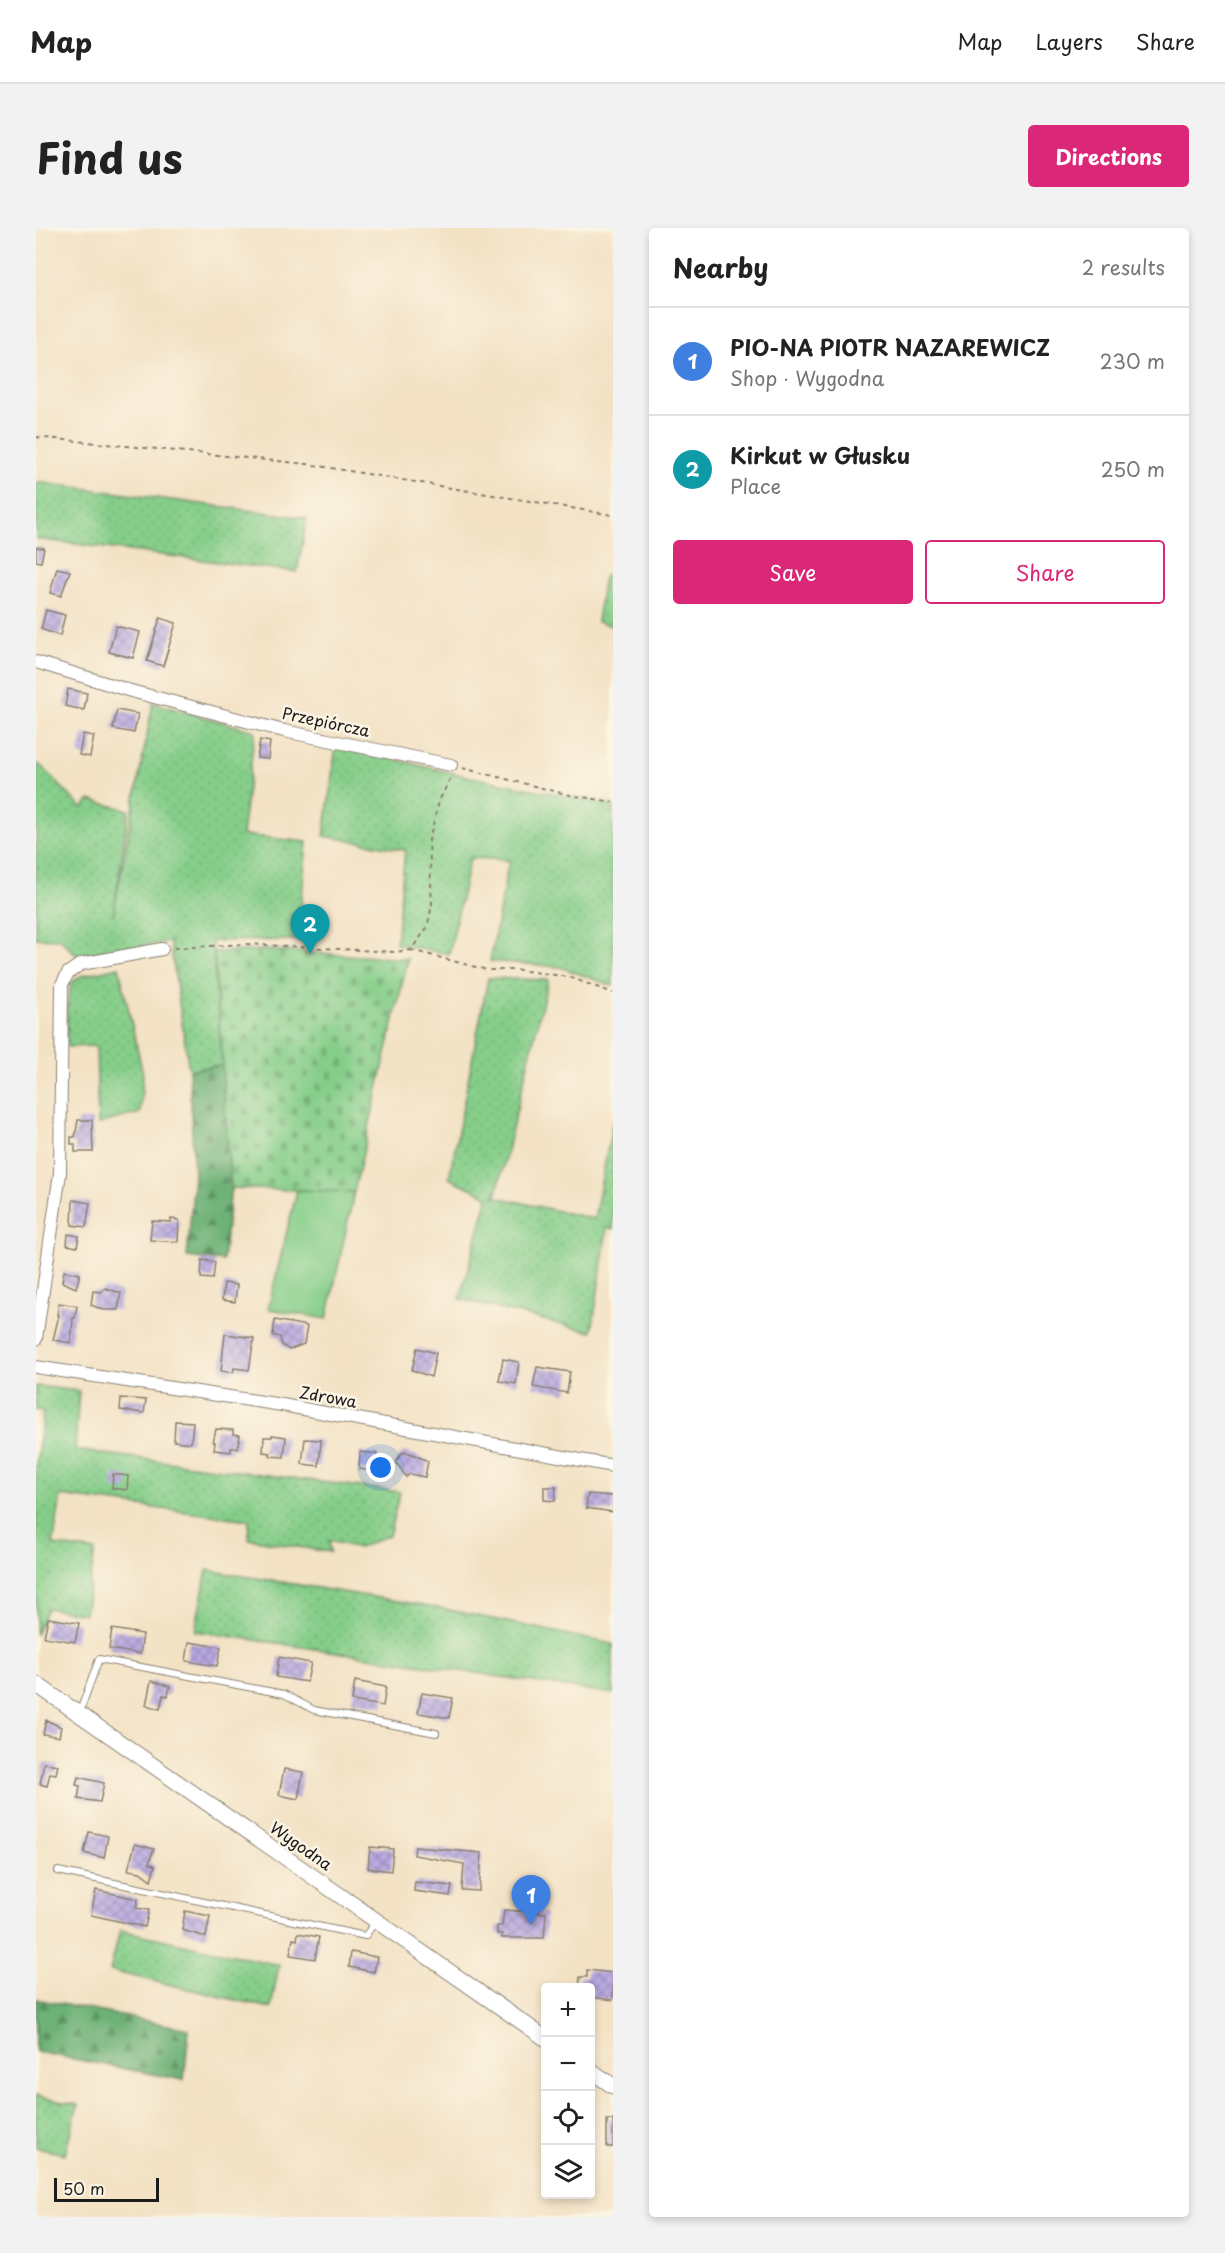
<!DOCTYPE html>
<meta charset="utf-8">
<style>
:root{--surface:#fff;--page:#f2f2f2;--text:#222;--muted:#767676;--line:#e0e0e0;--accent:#db2777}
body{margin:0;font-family:"Playpen Sans",sans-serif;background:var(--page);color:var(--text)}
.controls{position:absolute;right:18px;bottom:18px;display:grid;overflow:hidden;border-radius:6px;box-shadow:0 3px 9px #0003}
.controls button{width:54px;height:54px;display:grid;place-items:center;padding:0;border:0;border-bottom:2px solid var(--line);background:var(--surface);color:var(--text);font:30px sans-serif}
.scale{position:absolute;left:18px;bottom:15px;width:105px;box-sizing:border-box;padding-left:6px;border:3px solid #1c1c1c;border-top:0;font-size:16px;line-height:21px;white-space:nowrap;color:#1c1c1c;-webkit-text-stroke:4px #fcf5e5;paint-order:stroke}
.you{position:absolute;left:345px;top:1240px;width:21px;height:21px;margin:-15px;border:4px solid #fff;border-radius:50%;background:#1a73e8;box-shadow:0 0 0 9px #1a73e833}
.badge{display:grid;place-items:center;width:39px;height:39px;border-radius:50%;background:var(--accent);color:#fff;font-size:20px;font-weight:700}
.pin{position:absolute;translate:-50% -50px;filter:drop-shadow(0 2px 3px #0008)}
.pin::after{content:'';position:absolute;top:32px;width:21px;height:18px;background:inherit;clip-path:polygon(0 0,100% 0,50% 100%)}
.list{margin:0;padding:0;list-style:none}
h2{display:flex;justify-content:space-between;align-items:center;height:78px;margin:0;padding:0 24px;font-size:26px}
h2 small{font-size:20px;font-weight:400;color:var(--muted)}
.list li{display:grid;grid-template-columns:39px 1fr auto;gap:18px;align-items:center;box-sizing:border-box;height:108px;padding:0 24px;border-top:2px solid var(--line)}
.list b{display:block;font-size:22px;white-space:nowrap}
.list p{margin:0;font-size:20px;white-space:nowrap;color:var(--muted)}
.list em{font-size:20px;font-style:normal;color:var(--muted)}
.actions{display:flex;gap:12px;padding:18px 24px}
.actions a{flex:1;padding:14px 0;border:2px solid var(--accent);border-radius:6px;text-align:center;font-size:21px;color:var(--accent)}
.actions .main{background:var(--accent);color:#fff}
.icon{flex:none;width:33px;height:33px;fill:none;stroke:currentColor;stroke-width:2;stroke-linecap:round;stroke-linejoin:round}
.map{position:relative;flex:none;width:577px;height:1989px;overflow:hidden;border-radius:6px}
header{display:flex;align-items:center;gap:36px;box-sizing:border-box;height:84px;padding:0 30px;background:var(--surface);border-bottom:2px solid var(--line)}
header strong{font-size:28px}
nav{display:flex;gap:33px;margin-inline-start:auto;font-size:21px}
.intro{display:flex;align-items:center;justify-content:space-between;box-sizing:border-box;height:144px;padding:0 36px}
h1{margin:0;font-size:42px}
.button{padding:15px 27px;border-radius:6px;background:var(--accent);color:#fff;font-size:21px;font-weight:700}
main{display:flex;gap:36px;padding:0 36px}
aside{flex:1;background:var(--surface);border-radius:6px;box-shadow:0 3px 9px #0003}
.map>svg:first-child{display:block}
.grass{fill:url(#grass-dots);stroke:#507552;stroke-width:1.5}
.forest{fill:url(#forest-firs);stroke:#446648;stroke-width:1.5}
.cemetery{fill:url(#cemetery-stones);stroke:#507552;stroke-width:1.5}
.green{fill:#85ce89;stroke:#507552;stroke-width:1.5}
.building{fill:url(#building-cross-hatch)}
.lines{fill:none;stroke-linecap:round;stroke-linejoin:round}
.service-casing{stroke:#887f70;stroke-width:8}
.minor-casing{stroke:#887f70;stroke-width:14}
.tertiary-casing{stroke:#887f70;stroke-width:17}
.path{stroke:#887f70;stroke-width:2;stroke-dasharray:4.5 4.5;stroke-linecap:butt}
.service{stroke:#fff;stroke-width:6}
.minor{stroke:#fff;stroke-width:12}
.tertiary{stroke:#fff;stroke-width:15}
.labels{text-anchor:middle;stroke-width:5;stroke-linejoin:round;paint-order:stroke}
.street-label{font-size:16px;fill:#1c1c1c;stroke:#fcf5e5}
</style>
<header>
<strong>Map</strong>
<nav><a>Map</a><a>Layers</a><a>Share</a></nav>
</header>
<div class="intro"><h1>Find us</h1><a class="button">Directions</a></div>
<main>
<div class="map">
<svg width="577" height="1989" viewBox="0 0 577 1989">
<defs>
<pattern id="grass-dots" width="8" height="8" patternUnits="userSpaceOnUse" patternTransform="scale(1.5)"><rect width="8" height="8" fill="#85ce89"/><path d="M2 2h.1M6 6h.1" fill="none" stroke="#72b076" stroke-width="1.8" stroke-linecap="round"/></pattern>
<pattern id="forest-firs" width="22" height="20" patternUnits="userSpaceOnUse" patternTransform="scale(1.5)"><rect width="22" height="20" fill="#6cb175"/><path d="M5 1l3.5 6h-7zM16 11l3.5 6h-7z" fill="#588f5f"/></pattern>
<pattern id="cemetery-stones" width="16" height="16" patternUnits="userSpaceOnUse" patternTransform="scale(1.5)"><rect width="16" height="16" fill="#85ce89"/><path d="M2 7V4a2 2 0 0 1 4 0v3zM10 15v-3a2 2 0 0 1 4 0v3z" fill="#72b076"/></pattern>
<pattern id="building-cross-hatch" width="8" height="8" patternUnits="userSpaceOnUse" patternTransform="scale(1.5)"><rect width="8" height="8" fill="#b8a9e2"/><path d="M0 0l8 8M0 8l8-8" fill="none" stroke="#9589b6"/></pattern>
</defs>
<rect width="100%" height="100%" fill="#fcf5e5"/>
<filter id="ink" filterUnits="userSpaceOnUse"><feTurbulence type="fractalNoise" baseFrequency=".0167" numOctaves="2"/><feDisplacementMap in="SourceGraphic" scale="12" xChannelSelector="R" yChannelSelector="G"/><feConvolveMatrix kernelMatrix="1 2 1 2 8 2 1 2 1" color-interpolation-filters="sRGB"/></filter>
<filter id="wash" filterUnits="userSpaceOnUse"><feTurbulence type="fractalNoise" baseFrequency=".008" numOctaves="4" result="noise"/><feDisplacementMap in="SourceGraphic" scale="24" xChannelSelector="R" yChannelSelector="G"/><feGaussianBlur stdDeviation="1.35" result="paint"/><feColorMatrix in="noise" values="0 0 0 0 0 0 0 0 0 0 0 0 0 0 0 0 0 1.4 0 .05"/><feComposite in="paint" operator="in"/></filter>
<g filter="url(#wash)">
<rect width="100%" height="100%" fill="#f3e2c4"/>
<!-- grass -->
<path class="grass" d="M0,254L271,290L261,344L0,311Z
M568,347L577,349V398L561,394Z
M117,475L219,503L206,607L271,614L262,712L176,713L186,837L153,842L134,714L71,722L42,729L24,711L0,710V537L3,536L46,580L54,572L93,582L77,687Z
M300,518L430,548L577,577V758L524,739L454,733L473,632L434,630L413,726L360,716L369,622L288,608Z
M83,739L107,846L104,885L62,896L60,818L31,819V779L35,755L45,748Z
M452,750L512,752L460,968H456L558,991L577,893V1001L571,1000L556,1104L424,1071L452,968L413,950Z
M0,1158L43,1163L39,1222L364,1264L353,1307L323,1320L293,1313L294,1324L213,1311V1292L25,1268L17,1317L59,1323L49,1386L11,1380L0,1407V1237L7,1183L0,1182Z
M171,1342L399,1379L577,1416V1466L159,1403Z
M84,1702L243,1737L235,1780L74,1743Z
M0,1868L42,1877L29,1926L0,1920Z"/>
<!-- forest -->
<path class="forest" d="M186,837L195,960L187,1033L151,1029L158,947L153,842Z
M0,1771L153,1801L148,1852L0,1824Z"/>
<!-- cemetery -->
<path class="cemetery" d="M229,722L372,731L318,964L195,960L178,724Z"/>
<!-- green -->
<path class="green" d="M261,962L318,964L291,1091L232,1081Z"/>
<g id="blocks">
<!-- building -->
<path class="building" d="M0,319L8,320L5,334L0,333Z
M21,340L34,343L25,368L14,365Z
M10,382L29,387L24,408L5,401Z
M124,390L140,395L127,438L111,433Z
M80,398L104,404L97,430L73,424Z
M32,461L51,465L48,482L29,478Z
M81,482L102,486L98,505L77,501Z
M47,506L58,508L54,529L43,527Z
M224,512L234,514L232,531L221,530Z
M42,892H56L57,924H39V916H35V909H39Z
M37,972L54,975L50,999L36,997Z
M135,991L143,992L142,1014L114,1012L116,993L135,994Z
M32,1006L43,1008L41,1019L31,1017Z
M166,1032L179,1034L177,1051L165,1050Z
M28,1043L44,1046L40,1060L26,1054Z
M188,1055L201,1057L199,1074L186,1072Z
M69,1060L85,1065L82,1082H68L55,1077L57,1063L65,1064Z
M23,1075L41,1078L39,1090H37L35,1115L17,1112L23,1087H21Z
M239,1092L271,1098L268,1116L253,1122L246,1117L244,1109L237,1107Z
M189,1106L218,1110L213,1142L198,1140L197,1145L185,1143Z
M381,1120L400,1125L395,1149L376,1142Z
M467,1131L483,1134L480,1156L463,1153Z
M501,1139L534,1144L531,1165L497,1159Z
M85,1170L110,1172L108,1185L84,1182Z
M139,1193L157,1194L155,1215L138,1213Z
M180,1201L197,1202V1206L204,1207L202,1220H195V1224L178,1222L179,1214H177Z
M236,1207L250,1209L248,1229L234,1228V1225L227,1224L228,1209H236Z
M269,1211L285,1212L283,1238L266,1236Z
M324,1224L341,1226L339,1243L323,1241Z
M371,1224L392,1233L389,1249L374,1246L370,1249L360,1234L366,1225Z
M77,1246L92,1248L91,1262L76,1260Z
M508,1259H520L519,1273L508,1272Z
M552,1266L577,1268V1284L550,1280Z
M12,1390L43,1395L39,1414L8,1409Z
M76,1401L107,1406L104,1426L73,1421Z
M153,1414L185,1419L181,1438L150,1433Z
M243,1429L275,1435L271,1454L240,1449Z
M115,1453L134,1458L132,1468L127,1467L124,1481L110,1477Z
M319,1453L350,1459L347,1478L316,1473Z
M386,1465L417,1470L413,1490L382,1485Z
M10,1492L25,1499L23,1509L7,1506Z
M8,1535L22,1537L20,1546L14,1545L11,1558L4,1556Z
M248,1541L267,1544L262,1571L243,1567Z
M42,1549L68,1555L64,1574L42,1571L44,1558L40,1557Z
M53,1604L72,1608L68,1630L48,1625Z
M99,1616L118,1621L113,1635L119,1638L115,1652L104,1644L92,1642Z
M334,1619L357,1621L355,1643L332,1640Z
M379,1619L446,1625L443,1663L426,1662L428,1636L378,1627Z
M379,1654L416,1658L414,1668L378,1663Z
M60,1662L102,1671L100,1680L113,1682L109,1699L55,1687Z
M468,1682L510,1685L508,1710H466V1706H461V1698H466Z
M149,1683L174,1688L170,1709L146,1702Z
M262,1705L283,1709L279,1731L254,1727L257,1711L261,1712Z
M315,1724L341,1729L338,1744L313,1739Z
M551,1742L577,1745V1772L555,1769V1760H543L544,1749H551Z
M571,1892H577V1919H571Z"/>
</g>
</g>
<g filter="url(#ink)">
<use href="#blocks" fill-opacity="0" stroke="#887f70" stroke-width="1.5"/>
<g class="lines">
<!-- service casing -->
<g class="service-casing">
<path id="service" d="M43,1486L63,1431L248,1466L278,1482L400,1505
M22,1643L329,1708L340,1693"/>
</g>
<!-- minor casing -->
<g class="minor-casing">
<path id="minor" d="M0,434L95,463L248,503L415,537
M0,1111L24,945L26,756L32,745L45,736L126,721
M0,1139L246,1177L577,1238"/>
</g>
<!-- tertiary casing -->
<g class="tertiary-casing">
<path id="tertiary" d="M0,1456L509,1810
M554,1842L577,1858"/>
</g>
<!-- path -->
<path class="path" d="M0,209L271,236L577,287
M426,540L534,567L577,574
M138,720L210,716L359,724L375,722L391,700L396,677L393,612L403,573L415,549
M375,722L451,742H484L533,749L577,765"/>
<!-- service -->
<use href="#service" class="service"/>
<!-- minor -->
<use href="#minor" class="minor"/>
<!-- tertiary -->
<use href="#tertiary" class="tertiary"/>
</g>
</g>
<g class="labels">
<!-- street labels -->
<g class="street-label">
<text transform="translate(290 494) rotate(12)" y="6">Przepiórcza</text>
<text transform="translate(292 1169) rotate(10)" y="6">Zdrowa</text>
<text transform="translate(265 1618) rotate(35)" y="6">Wygodna</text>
</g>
</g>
</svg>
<div class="controls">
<button>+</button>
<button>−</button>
<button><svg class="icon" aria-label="locate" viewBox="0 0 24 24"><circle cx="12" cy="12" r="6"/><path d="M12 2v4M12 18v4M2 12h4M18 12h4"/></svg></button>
<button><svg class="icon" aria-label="layers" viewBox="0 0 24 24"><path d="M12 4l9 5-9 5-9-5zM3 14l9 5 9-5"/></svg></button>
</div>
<div class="scale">50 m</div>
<div class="you"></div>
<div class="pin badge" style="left:495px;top:1697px;background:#3f7fe0">1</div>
<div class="pin badge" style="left:274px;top:726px;background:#0f9aa8">2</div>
</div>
<aside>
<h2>Nearby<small>2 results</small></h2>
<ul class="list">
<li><span class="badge" style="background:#3f7fe0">1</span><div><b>PIO-NA PIOTR NAZAREWICZ</b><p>Shop · Wygodna</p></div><em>230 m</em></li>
<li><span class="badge" style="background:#0f9aa8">2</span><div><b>Kirkut w Głusku</b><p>Place</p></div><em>250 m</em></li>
</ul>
<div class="actions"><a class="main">Save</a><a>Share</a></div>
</aside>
</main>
